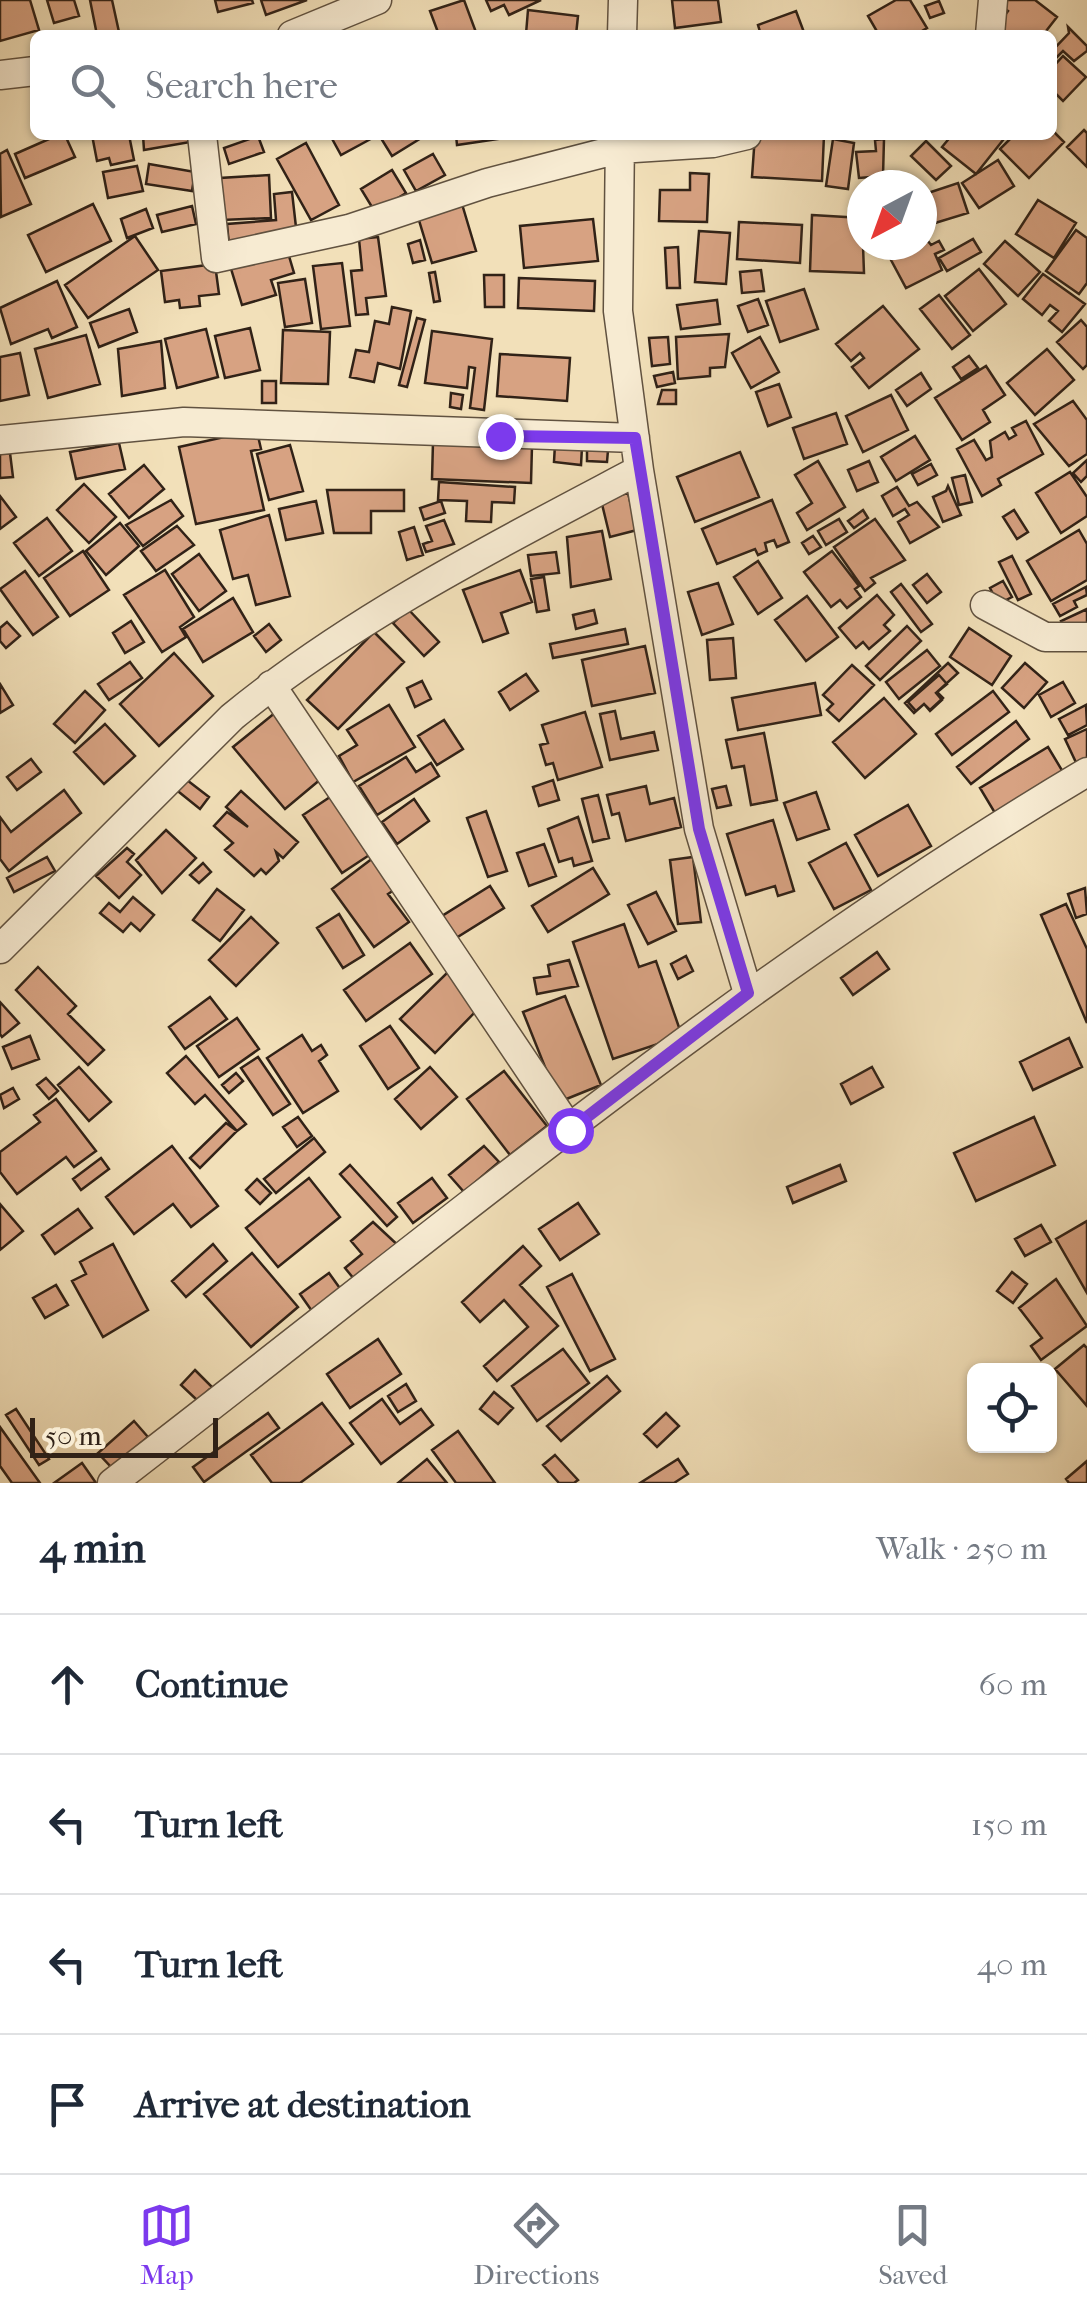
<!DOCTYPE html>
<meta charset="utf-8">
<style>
:root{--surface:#fff;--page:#f6f6f7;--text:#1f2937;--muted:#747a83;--line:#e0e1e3;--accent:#7c3aed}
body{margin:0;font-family:"IM FELL French Canon",serif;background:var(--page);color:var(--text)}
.controls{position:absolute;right:30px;bottom:30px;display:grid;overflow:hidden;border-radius:15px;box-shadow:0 2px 8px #0004}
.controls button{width:90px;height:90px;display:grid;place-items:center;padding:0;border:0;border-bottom:2px solid var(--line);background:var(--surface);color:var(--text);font:50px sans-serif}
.compass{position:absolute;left:847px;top:170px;width:90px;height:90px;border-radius:50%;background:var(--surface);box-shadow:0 2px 8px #0004;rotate:221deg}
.scale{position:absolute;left:30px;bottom:25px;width:188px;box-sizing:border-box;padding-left:10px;border:5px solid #312217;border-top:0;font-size:28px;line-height:35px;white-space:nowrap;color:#312217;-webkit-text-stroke:8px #f7ebd2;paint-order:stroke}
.stop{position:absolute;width:30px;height:30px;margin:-22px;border:8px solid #7c3aed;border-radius:50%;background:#fff}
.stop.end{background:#7c3aed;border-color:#fff;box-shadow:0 2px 10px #0008}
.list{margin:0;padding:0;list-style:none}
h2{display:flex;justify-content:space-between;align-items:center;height:130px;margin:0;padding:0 40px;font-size:42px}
h2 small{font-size:32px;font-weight:400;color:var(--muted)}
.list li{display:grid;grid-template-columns:65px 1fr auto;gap:30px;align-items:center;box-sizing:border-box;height:140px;padding:0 40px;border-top:2px solid var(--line)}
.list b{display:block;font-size:38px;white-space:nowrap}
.list em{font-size:32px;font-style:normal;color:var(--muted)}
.icon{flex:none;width:55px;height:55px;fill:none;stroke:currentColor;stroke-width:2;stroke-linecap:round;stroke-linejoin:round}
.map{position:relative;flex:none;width:1087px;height:1483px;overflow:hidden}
.search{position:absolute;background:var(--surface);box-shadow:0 2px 8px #0004;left:30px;right:30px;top:30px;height:110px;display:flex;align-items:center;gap:25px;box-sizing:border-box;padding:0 35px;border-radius:15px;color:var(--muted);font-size:38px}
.sheet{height:690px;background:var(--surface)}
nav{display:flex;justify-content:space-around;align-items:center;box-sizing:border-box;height:140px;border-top:2px solid var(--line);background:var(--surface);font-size:28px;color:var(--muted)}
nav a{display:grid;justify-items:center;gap:5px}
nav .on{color:var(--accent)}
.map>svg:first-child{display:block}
.building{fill:#d7a282;stroke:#312217;stroke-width:2.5}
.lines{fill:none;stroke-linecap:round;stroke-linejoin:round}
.minor-casing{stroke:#615240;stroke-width:31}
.minor{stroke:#f7ebd2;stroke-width:28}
.route{stroke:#7c3aed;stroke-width:12}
</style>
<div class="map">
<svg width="1087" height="1483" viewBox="0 0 1087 1483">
<rect width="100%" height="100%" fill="#f2e0b9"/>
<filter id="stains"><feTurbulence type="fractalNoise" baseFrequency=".002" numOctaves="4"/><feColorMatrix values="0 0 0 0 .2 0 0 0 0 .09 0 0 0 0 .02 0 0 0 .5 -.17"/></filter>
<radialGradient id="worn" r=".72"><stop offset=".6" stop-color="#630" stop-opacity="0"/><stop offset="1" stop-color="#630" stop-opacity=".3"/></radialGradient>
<!-- building -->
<path class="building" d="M0,0H30L39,30L0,41Z
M47,0H74L79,16L54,23Z
M90,0H112L119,32L97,35Z
M215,0H252L253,3L218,12Z
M261,0H307L266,15Z
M464,0L477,35H439L430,11Z
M486,0H541L509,15L504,5L491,11Z
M672,0H718L721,22L675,28Z
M896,0H910L927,28L915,35H879L868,16Z
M1003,0H1035L1057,17L1043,35H1008L997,26L1008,11L999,4Z
M939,1L944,13L930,18L925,6Z
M528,10L578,16L576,35L526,34Z
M796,11L805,35H761L758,25Z
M1068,27L1087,46V51L1074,61L1063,51L1054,60L1052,51L1069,33Z
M1063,56L1086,77L1063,101L1052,90V68Z
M1052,130L1064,142L1029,178L1000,149L1014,135H1052Z
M1084,130L1087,133V167L1067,147Z
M58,135H65L75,157L25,178L15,154Z
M92,135H129L134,160L111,165L109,158L97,161Z
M143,135H196V141L144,150Z
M330,135H378L341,155Z
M379,135H426L392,156Z
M456,135H505V138L457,145Z
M755,135H824L822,181L752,177Z
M952,135H1007L976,174L942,147Z
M258,136L264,152L229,164L224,148Z
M833,139L854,143L848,189L826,186Z
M884,139L883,176L859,178L856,152L876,151L875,140Z
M926,141L951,166L936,180L911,156Z
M306,143L339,205L311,220L277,159Z
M7,150L31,204L1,217L0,154Z
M433,154L445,175L416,191L404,170Z
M998,160L1014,186L979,208L962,183Z
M149,164L195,172L192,191L146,184Z
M137,166L143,191L108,198L103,172Z
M392,170L406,193L375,212L361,189Z
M690,173L709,174L707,222L659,221L660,190H690Z
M269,175L271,218L222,220L220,178Z
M958,183L968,213L922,227V195Z
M292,192L297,236L229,245L227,224L276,220L274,194Z
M1038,200L1076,223L1054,258L1016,234Z
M93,204L111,241L46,272L28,235Z
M462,204L476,251L432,263L418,217Z
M192,206L196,224L162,232L157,215Z
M146,209L153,228L127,238L121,219Z
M812,215L862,218L864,273L810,271Z
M593,219L598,261L524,268L520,226Z
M739,222L802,225L800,263L737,259Z
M1076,230L1087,238V283L1079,294L1046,271Z
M699,231L730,233L726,284L695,282Z
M135,236L158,270L88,318L65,285Z
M378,237L386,296L366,298L368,314L356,315L351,271L362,270L359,239Z
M973,239L981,252L947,271L939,258Z
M420,240L425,260L413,263L408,244Z
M928,241L931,245L939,241L944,250L935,254L942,270L906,288L891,260Z
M1005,241L1040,272L1018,296L984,264Z
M286,246L294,273L271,280L276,295L242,305L229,262Z
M678,247L680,288H667L665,248Z
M342,263L350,326L321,329L313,266Z
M215,264L219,294L199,296L200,306L180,308L179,300L165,302L161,271Z
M979,269L1006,304L973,331L945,296Z
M761,270L764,291L742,293L740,272Z
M435,272L440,301L434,302L429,273Z
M1043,274L1085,304L1062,332L1049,321L1058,311L1050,305L1042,315L1023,299Z
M484,275H504V307H485Z
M519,278L595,281L594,311L518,308Z
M305,279L312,323L285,327L278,283Z
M57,281L77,327L52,338L48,329L11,344L0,308Z
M804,289L818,329L780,342L766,301Z
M939,295L970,335L952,349L920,309Z
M758,299L768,325L748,332L738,306Z
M717,300L720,324L681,329L677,305Z
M883,306L919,349L869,388L852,367L864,358L860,353L851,361L836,344Z
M392,307L411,311L400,369L378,363L374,382L350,377L356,350L369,352L375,321L389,324Z
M129,309L137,332L99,347L90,323Z
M417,318L425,320L407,387L399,385Z
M1081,320L1087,327V365L1083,369L1057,342Z
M250,328L260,370L225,378L215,336Z
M206,329L218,377L177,388L165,339Z
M283,330L330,332L328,384L281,383Z
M432,331L492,339L484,410L470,408L475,368L469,367L467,388L425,383Z
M729,334L725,367L710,368V376L678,379L676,337Z
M86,335L100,384L48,398L35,349Z
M668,337L670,364L652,366L649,338Z
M760,337L779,372L751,388L732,353Z
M161,341L165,388L122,396L118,349Z
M1047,349L1074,380L1035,415L1007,383Z
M20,353L29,395L0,401V357Z
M500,354L570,358L567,401L497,396Z
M969,356L978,368L961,379L953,367Z
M986,366L1005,395L983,410L990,422L962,440L935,398Z
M673,372L675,383L657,387L654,376Z
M921,373L931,389L907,406L896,390Z
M262,381H276V403H262Z
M779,384L791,417L768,426L756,392Z
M662,390H676V404H658Z
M451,393L463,395L461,409L450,407Z
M891,395L908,430L863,452L846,416Z
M1073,401L1087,420V454L1069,466L1034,424Z
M836,413L847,444L804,459L793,428Z
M1026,421L1043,454L998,479L1001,485L982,496L957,449L974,440L986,460L992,457L990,441L1005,432L1009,439L1016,435L1012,428Z
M247,432L258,436L261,449L251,451L264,510L196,524L179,447Z
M915,436L930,460L896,481L881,457Z
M433,442L532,446L531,483L432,479Z
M119,443L125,469L76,479L70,452Z
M555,444L582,447L581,465L554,462Z
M290,445L303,491L269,500L257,454Z
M587,450H608L607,462L587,461Z
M740,452L759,497L695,522L677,477Z
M10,453L13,477L0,478V454Z
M1087,460V476L1081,482L1073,473Z
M818,461L845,507L807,530L797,513L812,503L795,475Z
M869,461L878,482L857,491L848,470Z
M931,464L937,475L918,485L912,474Z
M144,465L164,489L129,518L109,494Z
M1070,472L1087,497V516L1061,533L1036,493Z
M965,475L972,502L959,505L952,478Z
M439,482L515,487L514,503L492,502L491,522L466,521L467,501L438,500Z
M84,484L116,517L89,543L57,510Z
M948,486L961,515L943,522L933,497L946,491Z
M897,487L909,506L917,502L939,527L910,543L898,522L909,515L905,509L893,516L882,496Z
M327,490H404V511H371V533H334Z
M628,493L637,530L610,537L601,500Z
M0,496L16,517L0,529Z
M171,500L183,516L143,546L126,525Z
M772,500L789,542L777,547L774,540L765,543L767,551L758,555L755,549L717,564L702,529Z
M316,501L323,533L286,540L279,509Z
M441,501L445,513L424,520L420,508Z
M863,510L868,518L854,528L848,521Z
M1014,510L1028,532L1017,539L1003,517Z
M269,515L290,596L256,605L248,575L233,579L220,530Z
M47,518L72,551L39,576L14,543Z
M839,519L847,532L826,545L818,531Z
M875,519L905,560L871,578L875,583L865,591L834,547Z
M444,520L454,544L426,552L423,544L432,541L426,526Z
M120,523L139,546L106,575L86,551Z
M177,526L194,545L156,571L141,551Z
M414,527L423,555L407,560L399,532Z
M1079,530L1087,544V580L1051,601L1027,561Z
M602,531L611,579L571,587L567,537Z
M813,536L821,547L809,554L802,543Z
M83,551L109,590L70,616L44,578Z
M832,551L859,586L855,589L861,597L847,608L840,600L831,607L804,572Z
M556,552L559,573L531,576L528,555Z
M199,554L226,591L199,611L172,574Z
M1012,556L1031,594L1018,600L999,562Z
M758,561L782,598L758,614L734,577Z
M165,570L194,617L180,627L186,637L162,652L124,595Z
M520,570L532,602L501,613L508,633L483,642L463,590Z
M25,571L58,617L33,635L0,589Z
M927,574L941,592L927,603L913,585Z
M544,577L549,610L537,612L531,579Z
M1003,581L1012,597L998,604L990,588Z
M718,583L733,624L702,635L688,592Z
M901,584L932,624L921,632L891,592Z
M1086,587L1087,595L1074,601L1077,607L1060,616L1053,604Z
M877,595L894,615L884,625L890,631L869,649L863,642L856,648L839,628Z
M807,596L838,637L806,661L775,620Z
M233,598L253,632L203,662L183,629Z
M408,609L439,642L424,656L393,623Z
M1087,609V624L1065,629L1061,621Z
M594,610L597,623L576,629L573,615Z
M131,621L144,642L125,653L113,633Z
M7,622L20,636L6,648L0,641V628Z
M269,624L281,640L266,652L254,636Z
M907,626L921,641L880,680L866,666Z
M969,628L1011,656L992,685L950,657Z
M625,629L628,644L553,658L550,644Z
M374,632L404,662L338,729L307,700Z
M733,638L736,678L710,680L707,640Z
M645,646L655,693L592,706L582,660Z
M927,650L940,666L899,699L886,682Z
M174,653L213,696L159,746L120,704Z
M130,662L142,678L109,700L98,684Z
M948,663L958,673L937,692L943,698L930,710L924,704L914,713L905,703Z
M1025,663L1047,682L1024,708L1002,688Z
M852,665L874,685L839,721L827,710L833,704L823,695Z
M526,674L538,691L510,710L499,692Z
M939,675L947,684L936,693L942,700L930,711L924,704L916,711L908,702Z
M422,681L431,699L415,707L407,688Z
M1063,682L1075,703L1051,717L1039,695Z
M815,683L821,715L738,730L732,698Z
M0,684L13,705L0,713Z
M85,691L105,710L75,743L54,724Z
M993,691L1009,712L952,755L936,734Z
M884,698L916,734L865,778L833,742Z
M389,705L415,747L353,782L339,756L357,745L347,730Z
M1086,705L1087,725L1068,735L1059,719Z
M615,711L621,739L654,732L658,750L610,760L600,714Z
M276,712L328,773L285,809L233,747Z
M585,712L602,767L558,780L553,763L546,765L540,745L548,743L542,725Z
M444,720L463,749L437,765L418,736Z
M1016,721L1029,739L971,784L957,767Z
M105,724L135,756L104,784L74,752Z
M1087,729V767L1080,771L1065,739Z
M764,733L777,800L751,805L744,766L732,768L726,740Z
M1048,747L1063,772L995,813L980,788Z
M406,757L416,772L431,763L439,776L377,815L359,786Z
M31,759L41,772L17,790L7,777Z
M183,777L209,797L200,809L174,788Z
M553,780L559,800L539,806L533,787Z
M646,786L650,804L674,798L681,827L626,841L619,813L612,815L607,795Z
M726,786L731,805L717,808L712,789Z
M64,790L81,813L9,871L0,859V817L11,832Z
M241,791L298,842L283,858L276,852L279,861L266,874L261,869L254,876L225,850L233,843L214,826L227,812L248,827L226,807Z
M339,791L377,850L342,873L303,815Z
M816,792L829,829L797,840L784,803Z
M598,795L609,838L593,842L582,799Z
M414,799L429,821L397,844L382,822Z
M908,805L931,846L878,876L855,835Z
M486,811L507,871L488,877L467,818Z
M578,817L592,861L574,866L572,858L559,862L548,829Z
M773,820L794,891L778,896L775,886L746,895L727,834Z
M166,830L196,858L162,893L136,860Z
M846,843L871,890L834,909L809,863Z
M544,844L556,876L529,886L517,853Z
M127,848L134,854L127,862L141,875L119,898L96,876Z
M377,855L403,884L388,894L409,922L374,947L332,889Z
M47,857L55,871L14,892L7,878Z
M693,857L701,922L678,924L670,860Z
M203,863L211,872L199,883L190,875Z
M593,868L609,894L548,932L532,906Z
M490,886L504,908L456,938L442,916Z
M1085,888L1087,914L1076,918L1068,894Z
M217,889L244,910L220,941L193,920Z
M656,892L676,931L648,944L628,905Z
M133,897L154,915L140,931L131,923L123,932L100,913L109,903L120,912Z
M1066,904L1087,949V1023L1041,915Z
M339,914L364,955L343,968L317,928Z
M251,917L278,943L236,986L209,960Z
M624,924L639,967L656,961L682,1036L613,1059L573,942Z
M410,943L432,974L366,1021L344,990Z
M877,952L889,969L853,995L841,978Z
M686,956L693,971L678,979L671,964Z
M569,960L578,986L537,994L534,978L550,976L548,965Z
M38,967L76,1006L68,1014L104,1050L88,1065L16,990Z
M449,971L482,1005L435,1053L400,1019Z
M565,996L601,1085L559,1102L523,1012Z
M210,997L227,1019L185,1049L169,1027Z
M0,1002L19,1023L2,1037L0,1034Z
M237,1018L259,1049L219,1077L197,1046Z
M390,1026L419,1068L388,1089L360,1046Z
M302,1035L312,1051L321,1045L327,1055L319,1061L338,1091L303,1113L267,1058Z
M30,1036L39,1059L12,1069L3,1047Z
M1069,1038L1082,1067L1033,1090L1020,1062Z
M186,1056L246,1124L237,1131L205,1095L195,1104L167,1073Z
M258,1057L290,1104L273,1115L241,1068Z
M79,1067L111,1102L89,1121L58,1085Z
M430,1067L457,1097L421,1129L395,1099Z
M872,1067L883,1087L851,1104L841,1084Z
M504,1071L547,1126L510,1155L467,1099Z
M236,1073L243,1081L229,1093L222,1085Z
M46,1078L58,1091L49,1099L37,1085Z
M13,1088L19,1099L4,1108L0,1095Z
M56,1099L96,1151L74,1167L66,1157L17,1194L0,1172V1152L40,1122L34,1115Z
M298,1117L312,1136L297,1147L283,1127Z
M1034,1117L1055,1165L976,1201L954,1153Z
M226,1123L237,1131L200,1168L190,1158Z
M314,1138L325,1152L276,1193L264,1179Z
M172,1146L218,1206L191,1227L173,1204L134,1234L106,1197Z
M484,1146L499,1162L464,1192L449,1175Z
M101,1158L109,1169L81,1190L73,1179Z
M350,1165L397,1217L387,1226L340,1174Z
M840,1165L846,1181L793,1203L787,1187Z
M309,1178L340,1217L278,1267L246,1228Z
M432,1178L447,1198L413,1223L398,1203Z
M257,1179L271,1193L260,1204L246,1190Z
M578,1203L599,1234L560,1260L539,1229Z
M0,1204L23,1231L0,1250Z
M78,1209L92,1228L55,1254L42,1235Z
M1087,1221V1293L1056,1239Z
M373,1222L402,1249L359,1285L345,1268L362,1254L351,1241Z
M1041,1225L1051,1242L1025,1256L1015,1239Z
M113,1244L148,1310L103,1337L72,1281L86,1274L80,1262Z
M213,1244L227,1261L186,1297L172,1281Z
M523,1246L541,1266L520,1285L558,1326L497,1381L484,1366L528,1327L504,1300L480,1322L462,1302Z
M252,1253L298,1307L251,1347L204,1294Z
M1012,1272L1027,1284L1013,1303L997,1291Z
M329,1273L344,1294L314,1314L300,1294Z
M572,1274L615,1359L590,1371L547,1287Z
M1056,1279L1087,1326L1041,1360L1031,1346L1042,1338L1019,1308Z
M56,1285L68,1305L45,1318L33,1298Z
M378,1339L401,1374L350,1408L327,1374Z
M1084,1345L1087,1348V1406L1055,1369Z
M563,1349L589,1383L537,1421L512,1386Z
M195,1370L212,1387L198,1401L181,1385Z
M607,1376L620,1391L561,1441L547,1426Z
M406,1384L416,1401L398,1412L388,1396Z
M494,1392L513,1408L498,1424L480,1409Z
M382,1399L400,1424L421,1409L433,1425L381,1464L350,1423Z
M322,1403L353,1444L300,1483H272L251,1455Z
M16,1409L49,1459L39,1465L6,1415Z
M268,1413L279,1428L204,1482L193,1467Z
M666,1413L679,1426L657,1447L644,1434Z
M134,1421L148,1437L112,1468L98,1453Z
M0,1427L40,1483H12L0,1466Z
M458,1431L495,1483H456L432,1450Z
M555,1455L578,1480L574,1483H559L543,1465Z
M427,1459L447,1483H398Z
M678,1459L688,1474L674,1483H640Z
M1087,1461V1483H1069L1066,1479Z
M82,1463L96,1483H54Z"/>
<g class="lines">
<!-- minor casing -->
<g class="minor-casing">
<path id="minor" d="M292,35L377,0
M622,35L623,0
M990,35L993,0
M0,75L35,71
M202,135L216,258L349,229L487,183L619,149L713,143L747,135
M620,135L618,311L639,470L699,829L748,993
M0,440L184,422L635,438
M985,605L1045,637H1087
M271,685L570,1130
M0,949L232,717C354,617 499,544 639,470
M112,1483C431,1238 741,977 1087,772"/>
</g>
<!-- minor -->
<use href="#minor" class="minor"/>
</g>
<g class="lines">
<!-- route -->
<path class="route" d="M500,436L635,438L699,829L748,993L570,1130"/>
</g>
<rect width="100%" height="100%" filter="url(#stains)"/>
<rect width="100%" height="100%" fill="url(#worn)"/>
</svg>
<div class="controls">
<button><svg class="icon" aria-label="locate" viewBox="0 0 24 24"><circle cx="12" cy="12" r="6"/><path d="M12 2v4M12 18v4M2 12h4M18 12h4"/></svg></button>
</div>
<svg class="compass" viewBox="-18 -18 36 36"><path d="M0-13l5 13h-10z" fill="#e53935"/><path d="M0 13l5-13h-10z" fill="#747a83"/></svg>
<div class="scale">50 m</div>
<div class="stop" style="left:570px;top:1130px"></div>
<div class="stop end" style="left:500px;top:436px"></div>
<div class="search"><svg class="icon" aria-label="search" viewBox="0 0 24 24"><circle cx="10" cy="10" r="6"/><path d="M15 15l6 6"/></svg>Search here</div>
</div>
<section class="sheet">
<h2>4 min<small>Walk · 250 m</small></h2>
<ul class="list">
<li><svg class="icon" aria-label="ahead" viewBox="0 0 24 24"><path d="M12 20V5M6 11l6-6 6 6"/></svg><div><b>Continue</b></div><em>60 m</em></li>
<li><svg class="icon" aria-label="left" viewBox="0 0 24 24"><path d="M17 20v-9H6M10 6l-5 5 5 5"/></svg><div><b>Turn left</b></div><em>150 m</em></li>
<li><svg class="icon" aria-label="left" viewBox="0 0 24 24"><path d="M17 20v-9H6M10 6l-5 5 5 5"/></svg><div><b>Turn left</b></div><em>40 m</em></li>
<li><svg class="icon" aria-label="arrive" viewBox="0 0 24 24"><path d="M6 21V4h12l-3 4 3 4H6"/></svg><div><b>Arrive at destination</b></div></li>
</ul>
</section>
<nav>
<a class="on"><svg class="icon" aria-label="map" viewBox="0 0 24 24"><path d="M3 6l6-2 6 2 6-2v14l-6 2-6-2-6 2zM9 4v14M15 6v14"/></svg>Map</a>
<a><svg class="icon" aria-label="directions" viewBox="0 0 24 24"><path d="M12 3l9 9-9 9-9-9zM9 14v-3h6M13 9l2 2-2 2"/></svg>Directions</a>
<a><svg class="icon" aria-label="saved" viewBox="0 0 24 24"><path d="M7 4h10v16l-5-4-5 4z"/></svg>Saved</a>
</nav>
